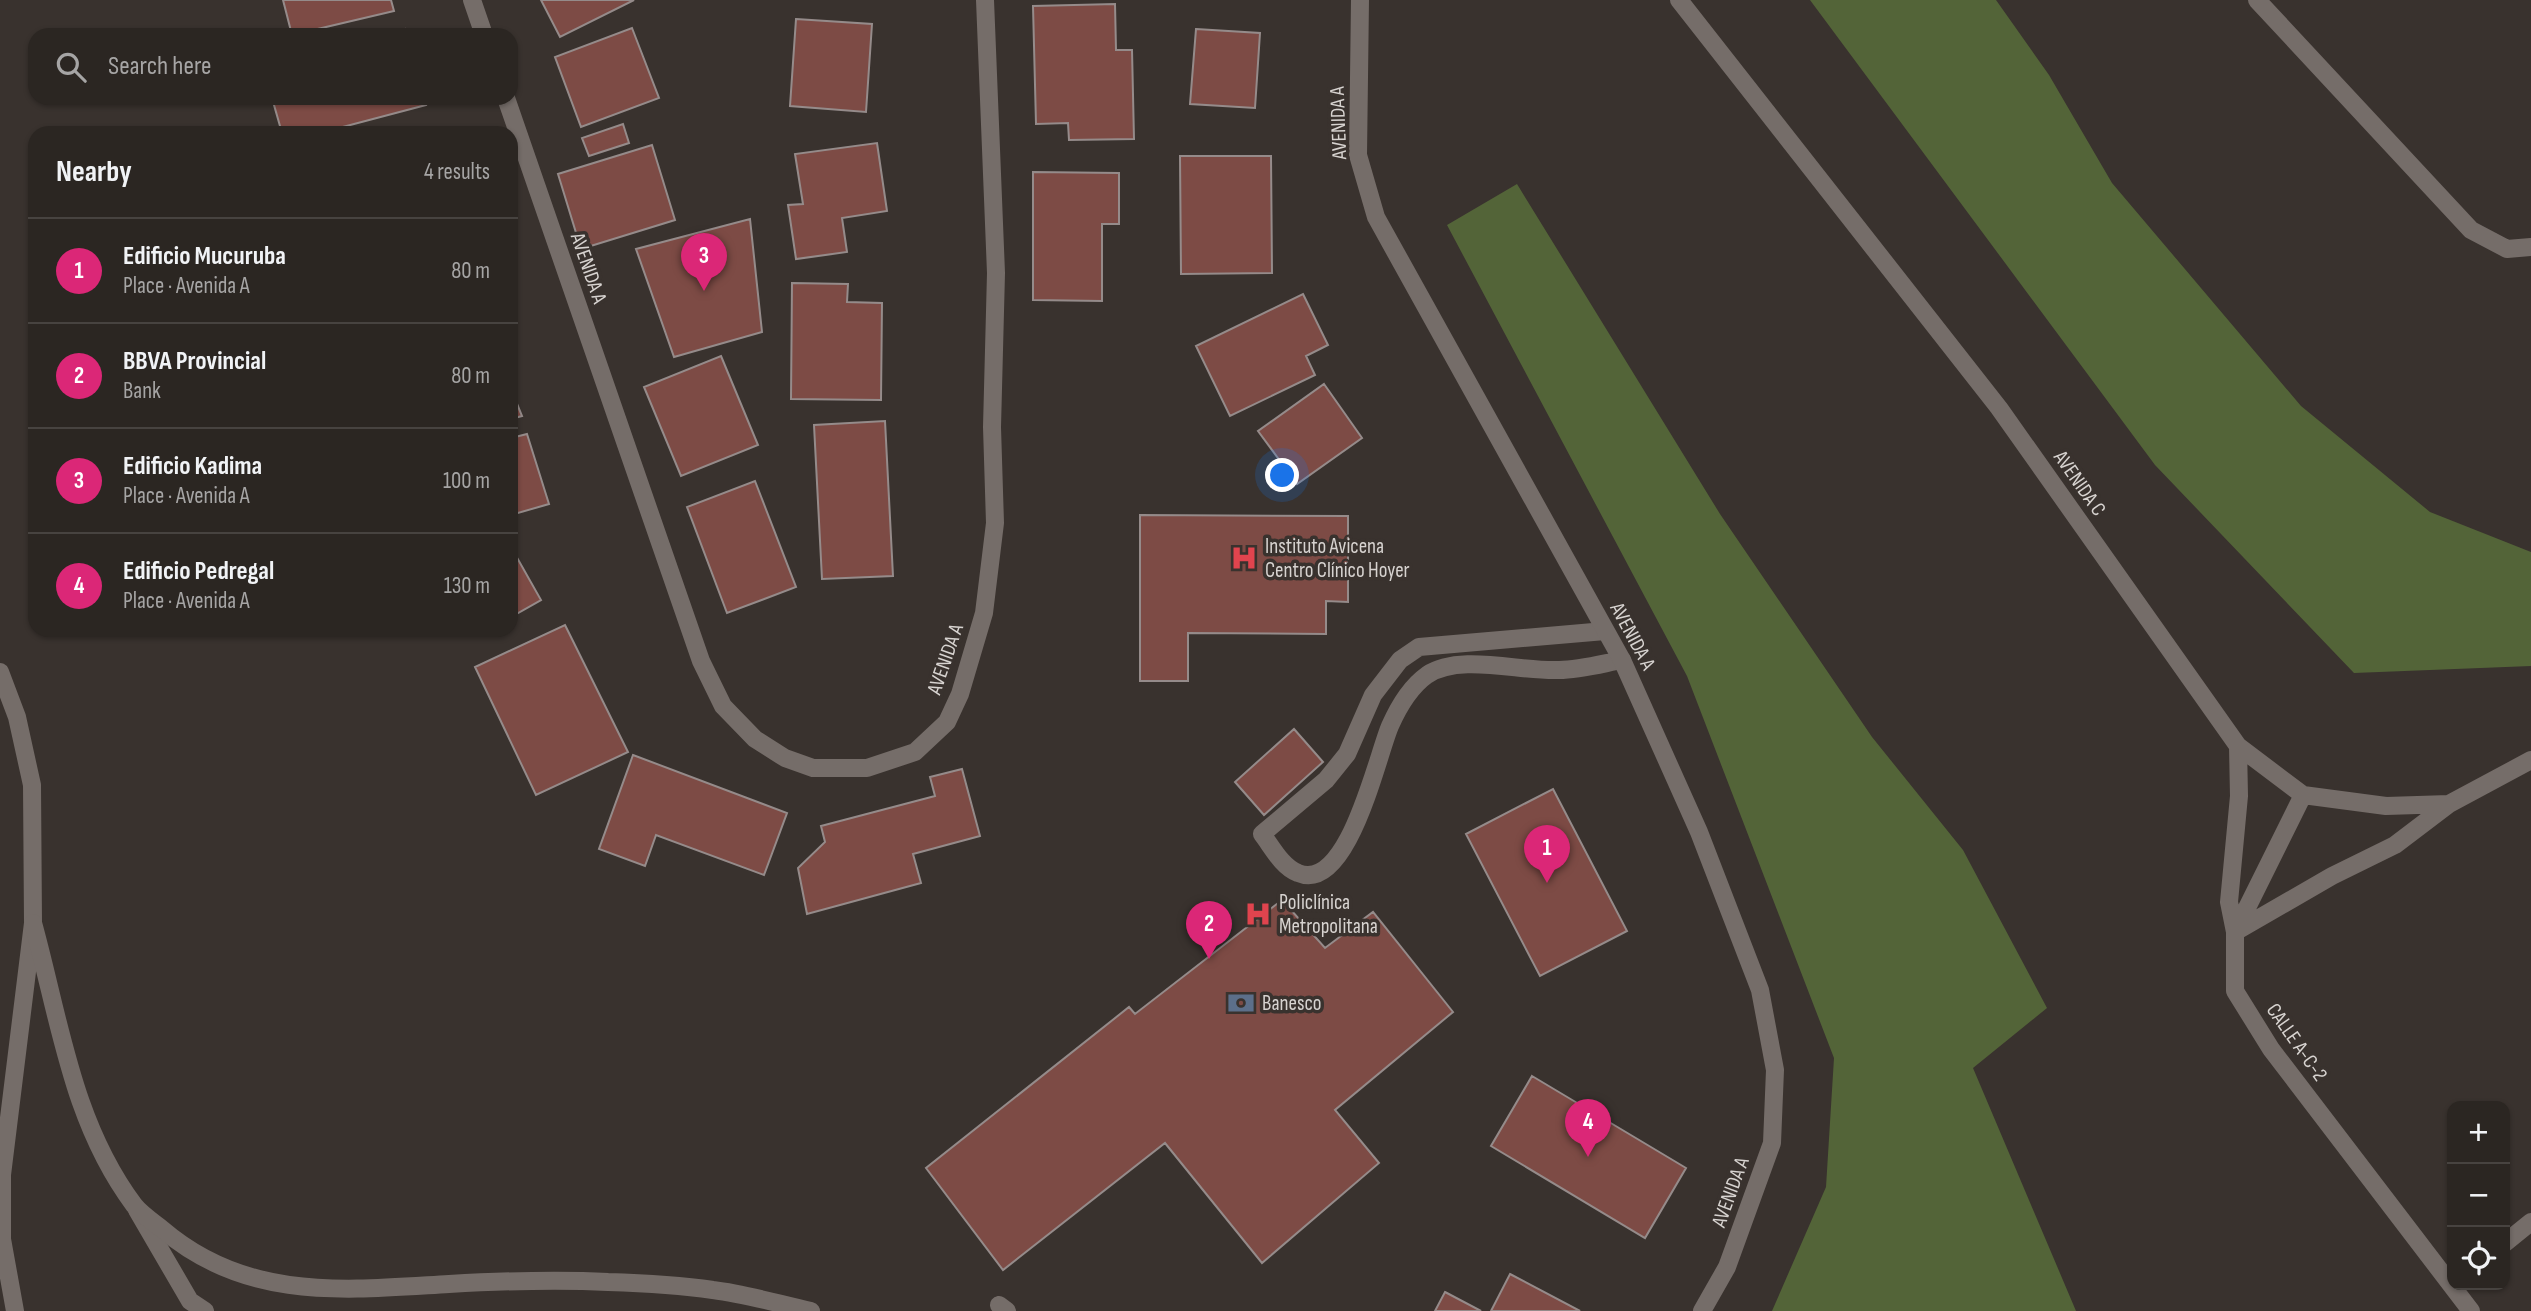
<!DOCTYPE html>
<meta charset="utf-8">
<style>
:root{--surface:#2b2622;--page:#37322f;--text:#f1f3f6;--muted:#a6a5a5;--line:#474340;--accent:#db2777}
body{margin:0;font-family:"Sofia Sans Condensed",sans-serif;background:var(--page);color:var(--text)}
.controls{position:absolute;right:21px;bottom:21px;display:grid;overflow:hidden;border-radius:14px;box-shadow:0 2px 5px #0004}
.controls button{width:63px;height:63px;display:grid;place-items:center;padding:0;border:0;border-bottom:2px solid var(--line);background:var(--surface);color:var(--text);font:35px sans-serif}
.you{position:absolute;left:1283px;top:476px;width:24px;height:24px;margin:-18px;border:5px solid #fff;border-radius:50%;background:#1a73e8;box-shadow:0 0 0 10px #1a73e833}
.badge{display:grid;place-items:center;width:46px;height:46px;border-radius:50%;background:var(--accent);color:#fff;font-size:23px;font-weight:700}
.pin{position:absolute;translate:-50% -58px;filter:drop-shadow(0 2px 4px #0008)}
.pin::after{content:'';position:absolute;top:37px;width:24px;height:21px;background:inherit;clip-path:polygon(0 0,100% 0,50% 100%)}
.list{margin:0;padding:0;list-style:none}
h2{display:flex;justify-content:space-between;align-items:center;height:91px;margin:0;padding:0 28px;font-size:30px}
h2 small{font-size:23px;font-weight:400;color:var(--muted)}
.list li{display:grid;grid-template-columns:46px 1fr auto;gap:21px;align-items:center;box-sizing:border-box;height:105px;padding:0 28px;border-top:2px solid var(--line)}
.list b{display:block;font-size:26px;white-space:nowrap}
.list p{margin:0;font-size:23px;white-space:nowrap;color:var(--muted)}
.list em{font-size:23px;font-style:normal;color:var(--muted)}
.icon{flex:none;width:38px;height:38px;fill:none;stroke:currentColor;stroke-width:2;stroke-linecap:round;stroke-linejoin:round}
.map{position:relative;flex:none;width:2531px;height:1311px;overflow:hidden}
.search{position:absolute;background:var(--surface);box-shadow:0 2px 5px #0004;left:28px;top:28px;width:490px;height:77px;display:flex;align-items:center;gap:18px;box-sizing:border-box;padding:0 24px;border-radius:21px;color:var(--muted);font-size:26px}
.panel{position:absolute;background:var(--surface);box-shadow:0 2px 5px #0004;left:28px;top:126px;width:490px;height:511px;border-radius:21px}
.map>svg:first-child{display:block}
.forest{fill:#536438}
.building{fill:#7d4b45;stroke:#958b8a;stroke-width:2}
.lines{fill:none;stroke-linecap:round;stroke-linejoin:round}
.service{stroke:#756d69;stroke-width:18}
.minor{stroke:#756d69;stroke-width:18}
.tertiary{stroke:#756d69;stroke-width:18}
.secondary{stroke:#756d69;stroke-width:18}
.labels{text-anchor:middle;stroke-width:7;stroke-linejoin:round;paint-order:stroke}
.street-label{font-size:21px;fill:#d7d3d0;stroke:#39322e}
.poi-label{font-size:21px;fill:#d7d3d0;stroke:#39322e;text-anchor:start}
</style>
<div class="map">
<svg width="2531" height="1311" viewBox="0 0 2531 1311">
<rect width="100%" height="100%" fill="#39322e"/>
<!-- forest -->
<path class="forest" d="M1810,0H1996L2049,75L2112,183L2301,406L2430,512L2531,552V666L2354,673L2155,465Z
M1517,184L1720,514L1872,737L1963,850L2047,1008L1973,1068L2076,1311H1772L1826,1187L1834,1058L1687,676L1447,225Z"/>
<!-- building -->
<path class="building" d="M283,0H391L394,11L292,35Z
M541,0H634L560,37Z
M1115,4L1116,50H1132L1134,139L1069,140L1068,123L1036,124L1033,6Z
M796,19L872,24L866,112L790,106Z
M632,28L659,98L581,127L555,57Z
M405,29L407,35H383Z
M1196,29L1260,33L1255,108L1190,104Z
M272,98H424L426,105L320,133H282Z
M623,124L629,143L589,156L582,138Z
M877,143L887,211L842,218L847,252L796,259L788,205L803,204L795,154Z
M652,145L675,220L581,249L558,174Z
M1180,156H1271L1272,273L1181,274Z
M1033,172L1119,173V224H1102V301L1033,300Z
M750,219L762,332L674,357L636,249Z
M792,283L848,284L847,302L882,303L881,400L791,399Z
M1303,294L1328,345L1306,356L1315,375L1230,416L1196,346Z
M721,356L758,445L681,476L644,387Z
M1324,384L1362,438L1297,484L1258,431Z
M511,389L522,416L511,419Z
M885,421L893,576L822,579L814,425Z
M527,434L549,504L511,515V438Z
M755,481L796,587L727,613L687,507Z
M1140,515L1348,516V602L1326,601V634L1188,633V681H1140Z
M511,547L541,600L511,617Z
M565,625L628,752L536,795L475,667Z
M1294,729L1323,762L1264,815L1235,782Z
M633,755L787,813L764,875L656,835L645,866L599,849Z
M962,769L980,836L913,854L921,883L807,914L798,868L825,842L821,826L935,796L930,777Z
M1553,789L1627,931L1540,976L1466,834Z
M1282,900L1325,948L1373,912L1453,1012L1335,1110L1379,1163L1262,1263L1165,1143L1003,1270L926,1168L1129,1007L1135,1014Z
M1532,1076L1686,1168L1645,1238L1491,1146Z
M1510,1274L1580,1311H1491Z
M1445,1292L1481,1311H1435Z"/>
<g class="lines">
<!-- service -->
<path class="service" d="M1605,631L1419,647L1400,660L1373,695L1347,754L1326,780L1262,834C1272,847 1282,867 1298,873C1348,894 1377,756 1390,726C1398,708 1410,687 1427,675C1460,653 1520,672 1559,670C1579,670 1601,664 1622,660
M137,1210L190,1301L205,1311
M999,1305L1007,1311"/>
<!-- minor -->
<path class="minor" d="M472,0L484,35
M1360,0L1358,155L1376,217L1622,660L1699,832L1760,990L1775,1070L1772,1143L1727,1267L1702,1311
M1679,0L1999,408L2238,746L2303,795L2386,806L2449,804L2531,760
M2257,0L2471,230L2507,249L2531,247
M506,98L701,661L723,706L755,739L785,758L813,768H867L915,752L947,722L960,694L984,613L995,523L992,427L996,273L985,0
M2238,746L2239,796L2229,902L2235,932L2332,876L2395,845L2449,804
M2303,795L2235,932V991L2271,1049L2471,1311
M2505,1243L2531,1222"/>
<!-- tertiary -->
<path class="tertiary" d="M0,672L17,717L32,785L33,923L2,1175V1239L15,1311"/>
<!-- secondary -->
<path class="secondary" d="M33,923C60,1021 72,1122 134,1205C141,1214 153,1222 162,1229C247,1302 346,1290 449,1284C502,1281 555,1279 608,1282C642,1283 679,1285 713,1290C746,1294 779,1304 811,1311"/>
</g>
<!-- icons -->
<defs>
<g id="hospital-bare" transform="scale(2.1)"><path d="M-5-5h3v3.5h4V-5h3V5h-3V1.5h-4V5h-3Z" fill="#e0444e" stroke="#39322e" stroke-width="2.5" paint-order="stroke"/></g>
<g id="bank-bare" transform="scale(2.1)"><path d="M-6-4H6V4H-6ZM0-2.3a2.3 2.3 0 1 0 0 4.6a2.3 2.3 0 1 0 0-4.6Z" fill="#5c6f8a" stroke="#39322e" stroke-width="2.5" paint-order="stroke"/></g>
</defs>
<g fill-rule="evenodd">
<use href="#hospital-bare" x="1244" y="558"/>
<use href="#hospital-bare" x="1258" y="914"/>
<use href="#bank-bare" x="1241" y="1003"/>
</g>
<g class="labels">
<!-- street labels -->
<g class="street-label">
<text transform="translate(1338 123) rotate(-92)" y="7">AVENIDA A</text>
<text transform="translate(589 268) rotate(71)" y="7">AVENIDA A</text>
<text transform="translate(2080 483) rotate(55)" y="7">AVENIDA C</text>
<text transform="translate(1633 636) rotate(62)" y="7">AVENIDA A</text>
<text transform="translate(945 659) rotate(-71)" y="7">AVENIDA A</text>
<text transform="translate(2297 1042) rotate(55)" y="7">CALLE A-C-2</text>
<text transform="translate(1730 1192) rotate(-70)" y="7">AVENIDA A</text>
</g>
<!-- poi labels -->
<g class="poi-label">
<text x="1265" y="553">Instituto Avicena<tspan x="1265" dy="24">Centro Clínico Hoyer</tspan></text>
<text x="1279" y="909">Policlínica<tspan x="1279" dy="24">Metropolitana</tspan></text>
<text x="1262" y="1010">Banesco</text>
</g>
</g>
</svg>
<div class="controls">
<button>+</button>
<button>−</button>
<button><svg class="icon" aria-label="locate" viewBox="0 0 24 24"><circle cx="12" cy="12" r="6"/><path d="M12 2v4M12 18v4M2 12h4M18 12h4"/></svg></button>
</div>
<div class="you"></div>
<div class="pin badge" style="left:1547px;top:883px">1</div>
<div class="pin badge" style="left:1209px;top:959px">2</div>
<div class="pin badge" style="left:704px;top:291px">3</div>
<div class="pin badge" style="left:1588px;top:1157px">4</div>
<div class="search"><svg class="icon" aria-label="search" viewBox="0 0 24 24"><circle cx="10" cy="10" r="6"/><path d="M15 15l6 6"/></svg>Search here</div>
<section class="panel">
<h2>Nearby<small>4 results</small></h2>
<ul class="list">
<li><span class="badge">1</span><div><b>Edificio Mucuruba</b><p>Place · Avenida A</p></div><em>80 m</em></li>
<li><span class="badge">2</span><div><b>BBVA Provincial</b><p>Bank</p></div><em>80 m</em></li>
<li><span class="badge">3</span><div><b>Edificio Kadima</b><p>Place · Avenida A</p></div><em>100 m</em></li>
<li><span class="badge">4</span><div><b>Edificio Pedregal</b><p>Place · Avenida A</p></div><em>130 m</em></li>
</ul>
</section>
</div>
